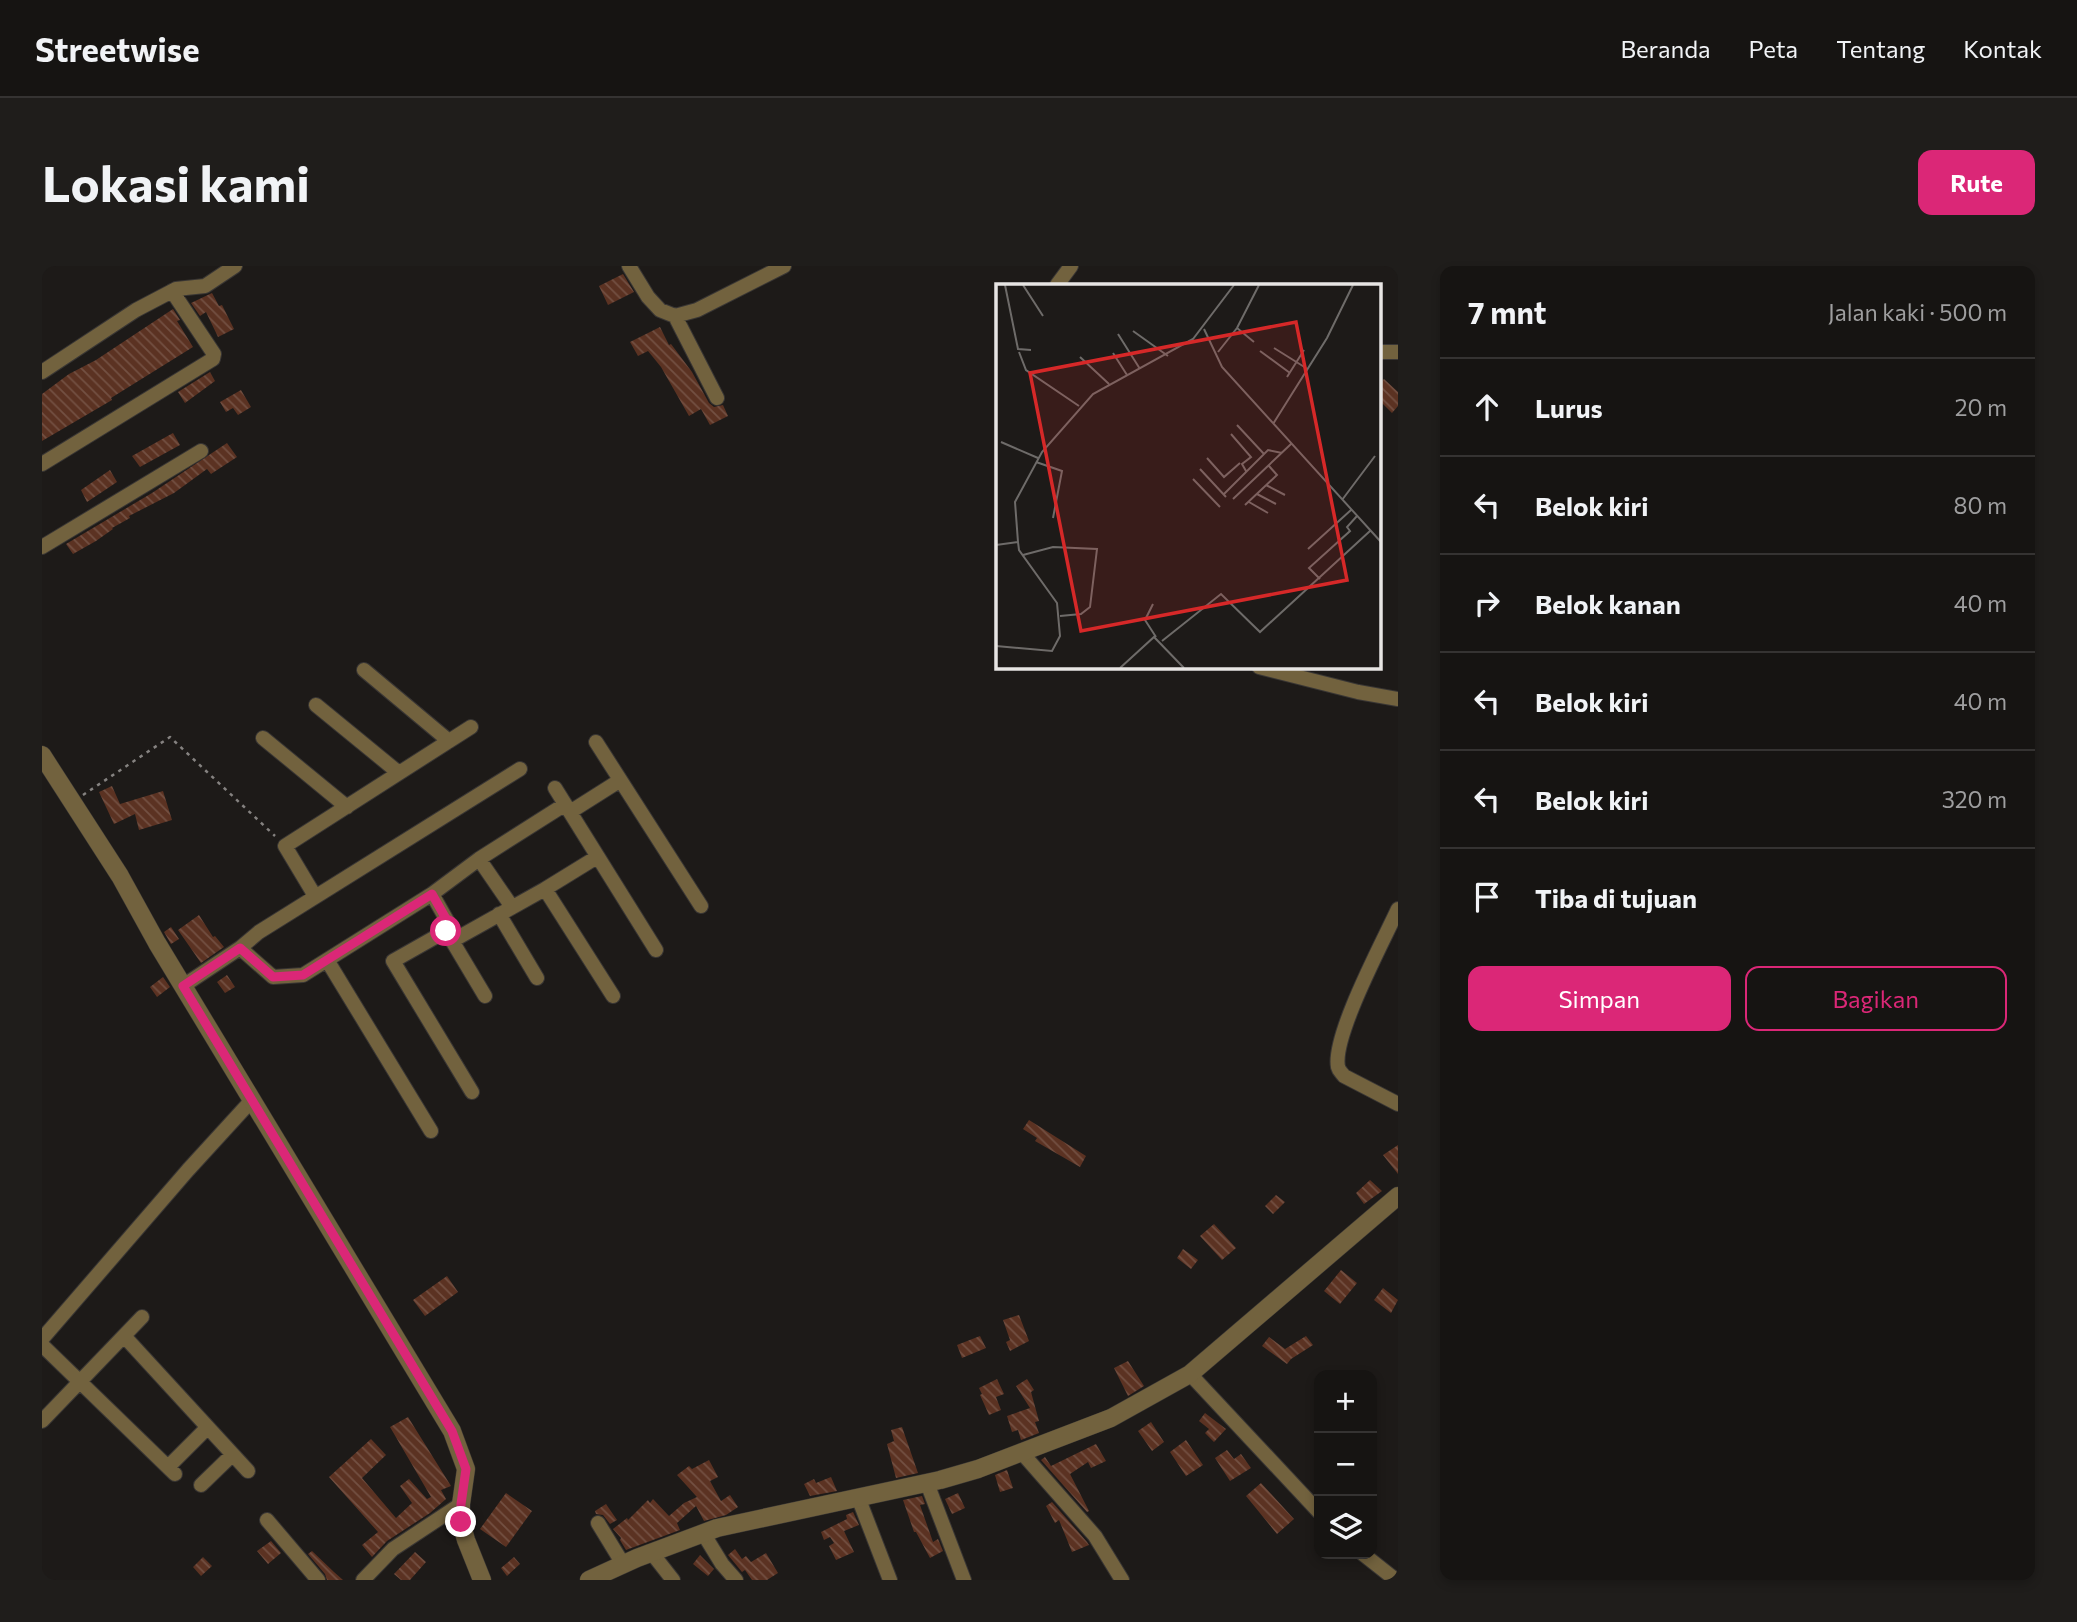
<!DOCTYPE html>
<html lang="id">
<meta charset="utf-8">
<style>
:root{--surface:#161412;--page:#1f1d1b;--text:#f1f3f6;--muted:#9e9e9f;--line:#353332;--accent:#db2777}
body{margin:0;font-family:Commissioner,sans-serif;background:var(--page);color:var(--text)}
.controls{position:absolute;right:21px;bottom:21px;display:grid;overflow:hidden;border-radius:14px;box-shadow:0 4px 10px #0003}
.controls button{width:63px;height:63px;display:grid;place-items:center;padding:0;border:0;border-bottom:2px solid var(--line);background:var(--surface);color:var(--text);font:35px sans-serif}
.stop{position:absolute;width:21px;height:21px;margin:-16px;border:5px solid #db2777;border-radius:50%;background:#fff}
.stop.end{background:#db2777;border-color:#fff;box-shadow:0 2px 7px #0008}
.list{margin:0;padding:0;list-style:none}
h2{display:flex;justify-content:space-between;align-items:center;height:91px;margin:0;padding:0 28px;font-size:30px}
h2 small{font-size:23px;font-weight:400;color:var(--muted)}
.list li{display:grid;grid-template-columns:46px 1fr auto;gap:21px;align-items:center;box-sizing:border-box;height:98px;padding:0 28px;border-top:2px solid var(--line)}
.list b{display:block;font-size:26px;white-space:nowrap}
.list em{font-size:23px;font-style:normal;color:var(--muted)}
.actions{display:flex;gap:14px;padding:21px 28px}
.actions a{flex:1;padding:16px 0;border:2px solid var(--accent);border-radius:14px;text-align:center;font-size:24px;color:var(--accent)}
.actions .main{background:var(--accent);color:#fff}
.icon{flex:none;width:38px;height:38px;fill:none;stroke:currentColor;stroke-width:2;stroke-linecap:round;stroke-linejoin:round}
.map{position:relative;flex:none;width:1356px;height:1314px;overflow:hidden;border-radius:14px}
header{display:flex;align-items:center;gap:42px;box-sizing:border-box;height:98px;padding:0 35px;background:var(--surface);border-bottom:2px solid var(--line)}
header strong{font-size:33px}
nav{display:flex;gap:38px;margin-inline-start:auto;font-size:24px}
.intro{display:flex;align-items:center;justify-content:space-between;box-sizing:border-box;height:168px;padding:0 42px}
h1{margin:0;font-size:49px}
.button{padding:18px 32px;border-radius:14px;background:var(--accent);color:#fff;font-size:24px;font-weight:700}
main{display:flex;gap:42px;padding:0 42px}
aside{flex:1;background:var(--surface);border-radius:14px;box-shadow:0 4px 10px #0003}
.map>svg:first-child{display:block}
.building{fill:url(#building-back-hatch)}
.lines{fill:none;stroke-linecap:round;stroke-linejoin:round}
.minor-casing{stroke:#393634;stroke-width:16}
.tertiary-casing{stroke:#393634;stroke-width:19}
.path{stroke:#858280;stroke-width:2.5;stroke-dasharray:3.5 5;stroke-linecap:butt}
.minor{stroke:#72623e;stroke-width:14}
.tertiary{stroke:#72623e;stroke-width:18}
.route{stroke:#db2777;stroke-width:9}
.inset-road{fill:none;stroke:#6e6b69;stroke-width:2}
.view{fill:#d62828;fill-opacity:0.15;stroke:#d62828;stroke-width:3.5}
.inset-edge{fill:none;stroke:#e7e5e3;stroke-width:3.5}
</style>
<header>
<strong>Streetwise</strong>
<nav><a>Beranda</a><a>Peta</a><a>Tentang</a><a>Kontak</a></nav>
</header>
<div class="intro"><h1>Lokasi kami</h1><a class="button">Rute</a></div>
<main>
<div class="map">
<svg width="1356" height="1314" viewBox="0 0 1356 1314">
<defs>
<pattern id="building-back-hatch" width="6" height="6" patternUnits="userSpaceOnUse" patternTransform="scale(1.75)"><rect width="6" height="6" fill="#5b3222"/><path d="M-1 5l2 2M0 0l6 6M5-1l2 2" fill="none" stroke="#735042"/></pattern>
</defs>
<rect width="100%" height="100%" fill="#1d1a18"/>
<!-- building -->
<path class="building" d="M581,8L592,26L566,39L557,20Z
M170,27L177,40L180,39L192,63L176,71L164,46L158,50L149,37Z
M131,43L138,54L135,55L151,81L69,132L70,134L0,175V128L27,108L54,94Z
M618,61L627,79L629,78L650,106L667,137L672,141L681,139L686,150L668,159L659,143L647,150L619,101L606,85L596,90L588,76Z
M168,106L173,115L143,137L136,126Z
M1342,113L1356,126V140L1350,147L1337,134V118Z
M199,124L209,141L196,149L191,142L184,146L178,136Z
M131,167L138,179L98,201L90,190Z
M185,177L195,191L169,208L165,203L132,227L87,250L88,252L70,262L71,263L54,275L31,288L24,278L110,227Z
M68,204L75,216L45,236L39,224Z
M70,520L78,538L121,525L130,554L97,564L93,548L72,558L57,526Z
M157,649L171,671L173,670L182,681L159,697L136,664Z
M129,661L137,673L129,678L122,666Z
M185,709L193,721L183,727L175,716Z
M121,711L128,721L115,731L108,721Z
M987,854L1044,890L1038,901L993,875L995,872L981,863Z
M1356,879V908L1341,889Z
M1328,914L1340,925L1322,938L1314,927Z
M1234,929L1243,936L1231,948L1223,940Z
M1172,958L1194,982L1180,994L1158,970Z
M1141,983L1156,994L1149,1003L1135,992Z
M1299,1004L1315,1017L1298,1038L1282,1025Z
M405,1010L416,1026L383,1050L371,1034Z
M1341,1022L1356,1034L1349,1047L1332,1034Z
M977,1049L987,1075L968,1085L964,1076L968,1074L961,1054Z
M938,1070L944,1082L920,1092L915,1079Z
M1264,1070L1271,1079L1249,1093L1245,1098L1220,1080L1227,1071L1243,1083Z
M1086,1095L1102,1120L1086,1130L1072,1102Z
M955,1113L962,1128L954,1131L959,1144L947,1149L938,1129L940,1128L937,1122Z
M985,1113L992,1124L989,1126L997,1155L993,1156L997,1167L979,1174L976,1164L970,1166L965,1150L988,1142L974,1120Z
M1163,1147L1184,1163L1172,1176L1163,1167L1167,1163L1157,1155Z
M366,1151L409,1220L399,1224L404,1233L388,1247L345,1275L330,1291L320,1279L336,1266L287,1211L329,1173L344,1189L320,1212L354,1252L370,1237L358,1220L367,1213L385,1233L389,1231L348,1161Z
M1109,1156L1122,1176L1110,1185L1096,1165Z
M860,1161L876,1207L854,1212L845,1178L852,1175L849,1164Z
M1144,1174L1161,1199L1144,1210L1128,1186Z
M1054,1178L1064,1195L1049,1202L1046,1196L1028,1208L1047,1245L1045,1246L999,1194L1003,1191L1009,1200Z
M1185,1184L1192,1193L1199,1188L1209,1202L1188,1215L1173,1192Z
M667,1194L676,1211L668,1215L679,1235L688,1229L696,1241L684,1249L662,1255L654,1240L635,1257L638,1264L584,1284L578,1274L579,1272L571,1263L585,1252L586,1254L606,1234L608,1237L611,1233L627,1250L642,1237L655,1231L635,1209L647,1200L650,1203Z
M965,1204L971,1222L958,1226L953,1209Z
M789,1211L795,1225L768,1230L762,1218L772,1213L774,1217Z
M1219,1217L1252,1253L1235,1268L1204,1230Z
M464,1227L490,1245L464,1281L438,1263Z
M916,1227L923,1242L910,1248L903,1233Z
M880,1230L883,1238L878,1239L891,1276L896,1273L901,1285L888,1292L874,1266H872L861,1234Z
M1010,1236L1045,1276L1047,1279L1030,1286L1017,1254L1013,1257L1004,1240Z
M564,1238L575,1254L568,1258L561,1249L554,1248L553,1245Z
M811,1246L817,1259L802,1265L812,1286L794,1294L787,1280L792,1277L788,1271L782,1274L779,1266L805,1253L804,1249Z
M229,1275L239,1287L226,1298L215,1285Z
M693,1283L700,1293L704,1290L709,1296L724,1287L736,1307L725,1314H710L703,1304L700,1306L686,1289Z
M270,1285L292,1306L301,1314H285L283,1308L266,1288Z
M373,1286L384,1296L368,1314H359L352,1308Z
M658,1289L672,1303L666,1310L651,1298Z
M161,1291L170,1300L159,1310L151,1301Z
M472,1291L478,1298L465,1310L459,1302Z"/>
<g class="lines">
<!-- minor casing -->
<g class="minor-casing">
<path id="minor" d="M587,0L606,31L618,44L633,50L655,44L742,0
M1015,19L1029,0
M633,50L675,132
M1337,86H1356
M0,106L94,44L134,23L163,20L193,0
M0,198L171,93L172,88L130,25
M0,281L159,185
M1217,401L1316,426L1356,433
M322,404L407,475
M274,439L357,507
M221,472L305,541
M554,476L659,640
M513,522L614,684
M528,546L577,515
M437,593L470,641
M503,623L555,591
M390,628L407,658L404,665L351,695L430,826
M273,630L243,580L429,461
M1356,643C1342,674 1290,770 1296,801C1297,805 1299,806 1302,810L1356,838
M457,648L495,712
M406,668L443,730
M410,675L503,623L571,730
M198,682L231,711L261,709L390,628L437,593L522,539
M285,694L389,865
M141,720L198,682L217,666L478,503
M82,1070L206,1205
M0,1073L146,904L210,834
M0,1079L133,1208
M1148,1108L1277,1246
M0,1155L100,1051
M980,1187L1053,1270L1080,1314
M126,1201L165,1162
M885,1217L922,1314
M159,1219L190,1189
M816,1231L848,1314
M225,1254L276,1314
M556,1257L581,1298
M661,1267L680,1298L694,1314
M609,1286L631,1314
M1321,1288L1354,1314
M321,1314L351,1283L419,1238"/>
</g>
<!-- tertiary casing -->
<g class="tertiary-casing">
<path id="tertiary" d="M0,489L78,610L115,677L410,1165L424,1203L419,1238V1256L424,1274L440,1314
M547,1314L595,1292L675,1262L898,1214L936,1203L1069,1152L1148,1108L1356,930"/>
</g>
<!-- path -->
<path class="path" d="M41,529L128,471L233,570"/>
<!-- minor -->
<use href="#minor" class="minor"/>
<!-- tertiary -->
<use href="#tertiary" class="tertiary"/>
</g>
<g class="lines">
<!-- route -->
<path class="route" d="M404,665L407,658L390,628L261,709L231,711L198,682L141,720L410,1165L424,1203L419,1238V1256"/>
</g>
<!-- overview -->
<g transform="translate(954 18)">
<rect width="385" height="385" fill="#1d1a18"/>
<path class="inset-road" d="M9,1L22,65L35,66M27,1L47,32M241,44L258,58M208,45L226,83L385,258M137,47L172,72M122,50L144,85M278,64L310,84M264,67L294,89M23,68L30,86L83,122M222,68L241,44L263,1M117,69L131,91M84,73L113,100M291,93L308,66M277,140L331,54L357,1M241,141L268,170M235,150L255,173L246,180L250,187M5,158L42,174M211,174L228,193L244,179M40,178L66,187L57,234M204,185L230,213M197,195L224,223M270,201L289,211M228,210L272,166L286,169M261,210L280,220M237,215L295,160M346,216L379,172M253,218L272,229M249,221L281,191L273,182M0,261L22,258M312,265L355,226M27,271L57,263L101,265L94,323L85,330L64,332M324,295L313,284L354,247L351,243L361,232M157,320L149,336L160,353M166,357L225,310L264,348L374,247M0,362L56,367L64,352L61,319L23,266L22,258L19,218L46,168L97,110L197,55L238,1M124,384L158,353L188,384"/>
<path class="view" d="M300,38L351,296L85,347L34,89Z"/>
<rect width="385" height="385" class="inset-edge"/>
</g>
</svg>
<div class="controls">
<button>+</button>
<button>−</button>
<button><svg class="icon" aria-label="layers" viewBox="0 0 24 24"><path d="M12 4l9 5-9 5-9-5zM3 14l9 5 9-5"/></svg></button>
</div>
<div class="stop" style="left:404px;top:665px"></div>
<div class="stop end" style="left:419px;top:1256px"></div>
</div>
<aside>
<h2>7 mnt<small>Jalan kaki · 500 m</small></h2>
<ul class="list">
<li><svg class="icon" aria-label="ahead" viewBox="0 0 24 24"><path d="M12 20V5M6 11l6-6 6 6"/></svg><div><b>Lurus</b></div><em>20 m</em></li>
<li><svg class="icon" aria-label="left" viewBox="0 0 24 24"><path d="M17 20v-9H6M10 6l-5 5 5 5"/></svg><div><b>Belok kiri</b></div><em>80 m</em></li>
<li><svg class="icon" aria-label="right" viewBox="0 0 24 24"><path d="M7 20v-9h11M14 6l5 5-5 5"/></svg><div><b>Belok kanan</b></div><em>40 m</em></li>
<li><svg class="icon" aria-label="left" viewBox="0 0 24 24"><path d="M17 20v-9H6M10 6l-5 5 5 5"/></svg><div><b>Belok kiri</b></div><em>40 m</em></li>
<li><svg class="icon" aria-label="left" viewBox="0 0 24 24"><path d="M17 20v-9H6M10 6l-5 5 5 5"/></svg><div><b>Belok kiri</b></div><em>320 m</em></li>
<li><svg class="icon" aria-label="arrive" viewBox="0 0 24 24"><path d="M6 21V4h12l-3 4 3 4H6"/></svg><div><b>Tiba di tujuan</b></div></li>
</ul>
<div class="actions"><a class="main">Simpan</a><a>Bagikan</a></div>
</aside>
</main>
